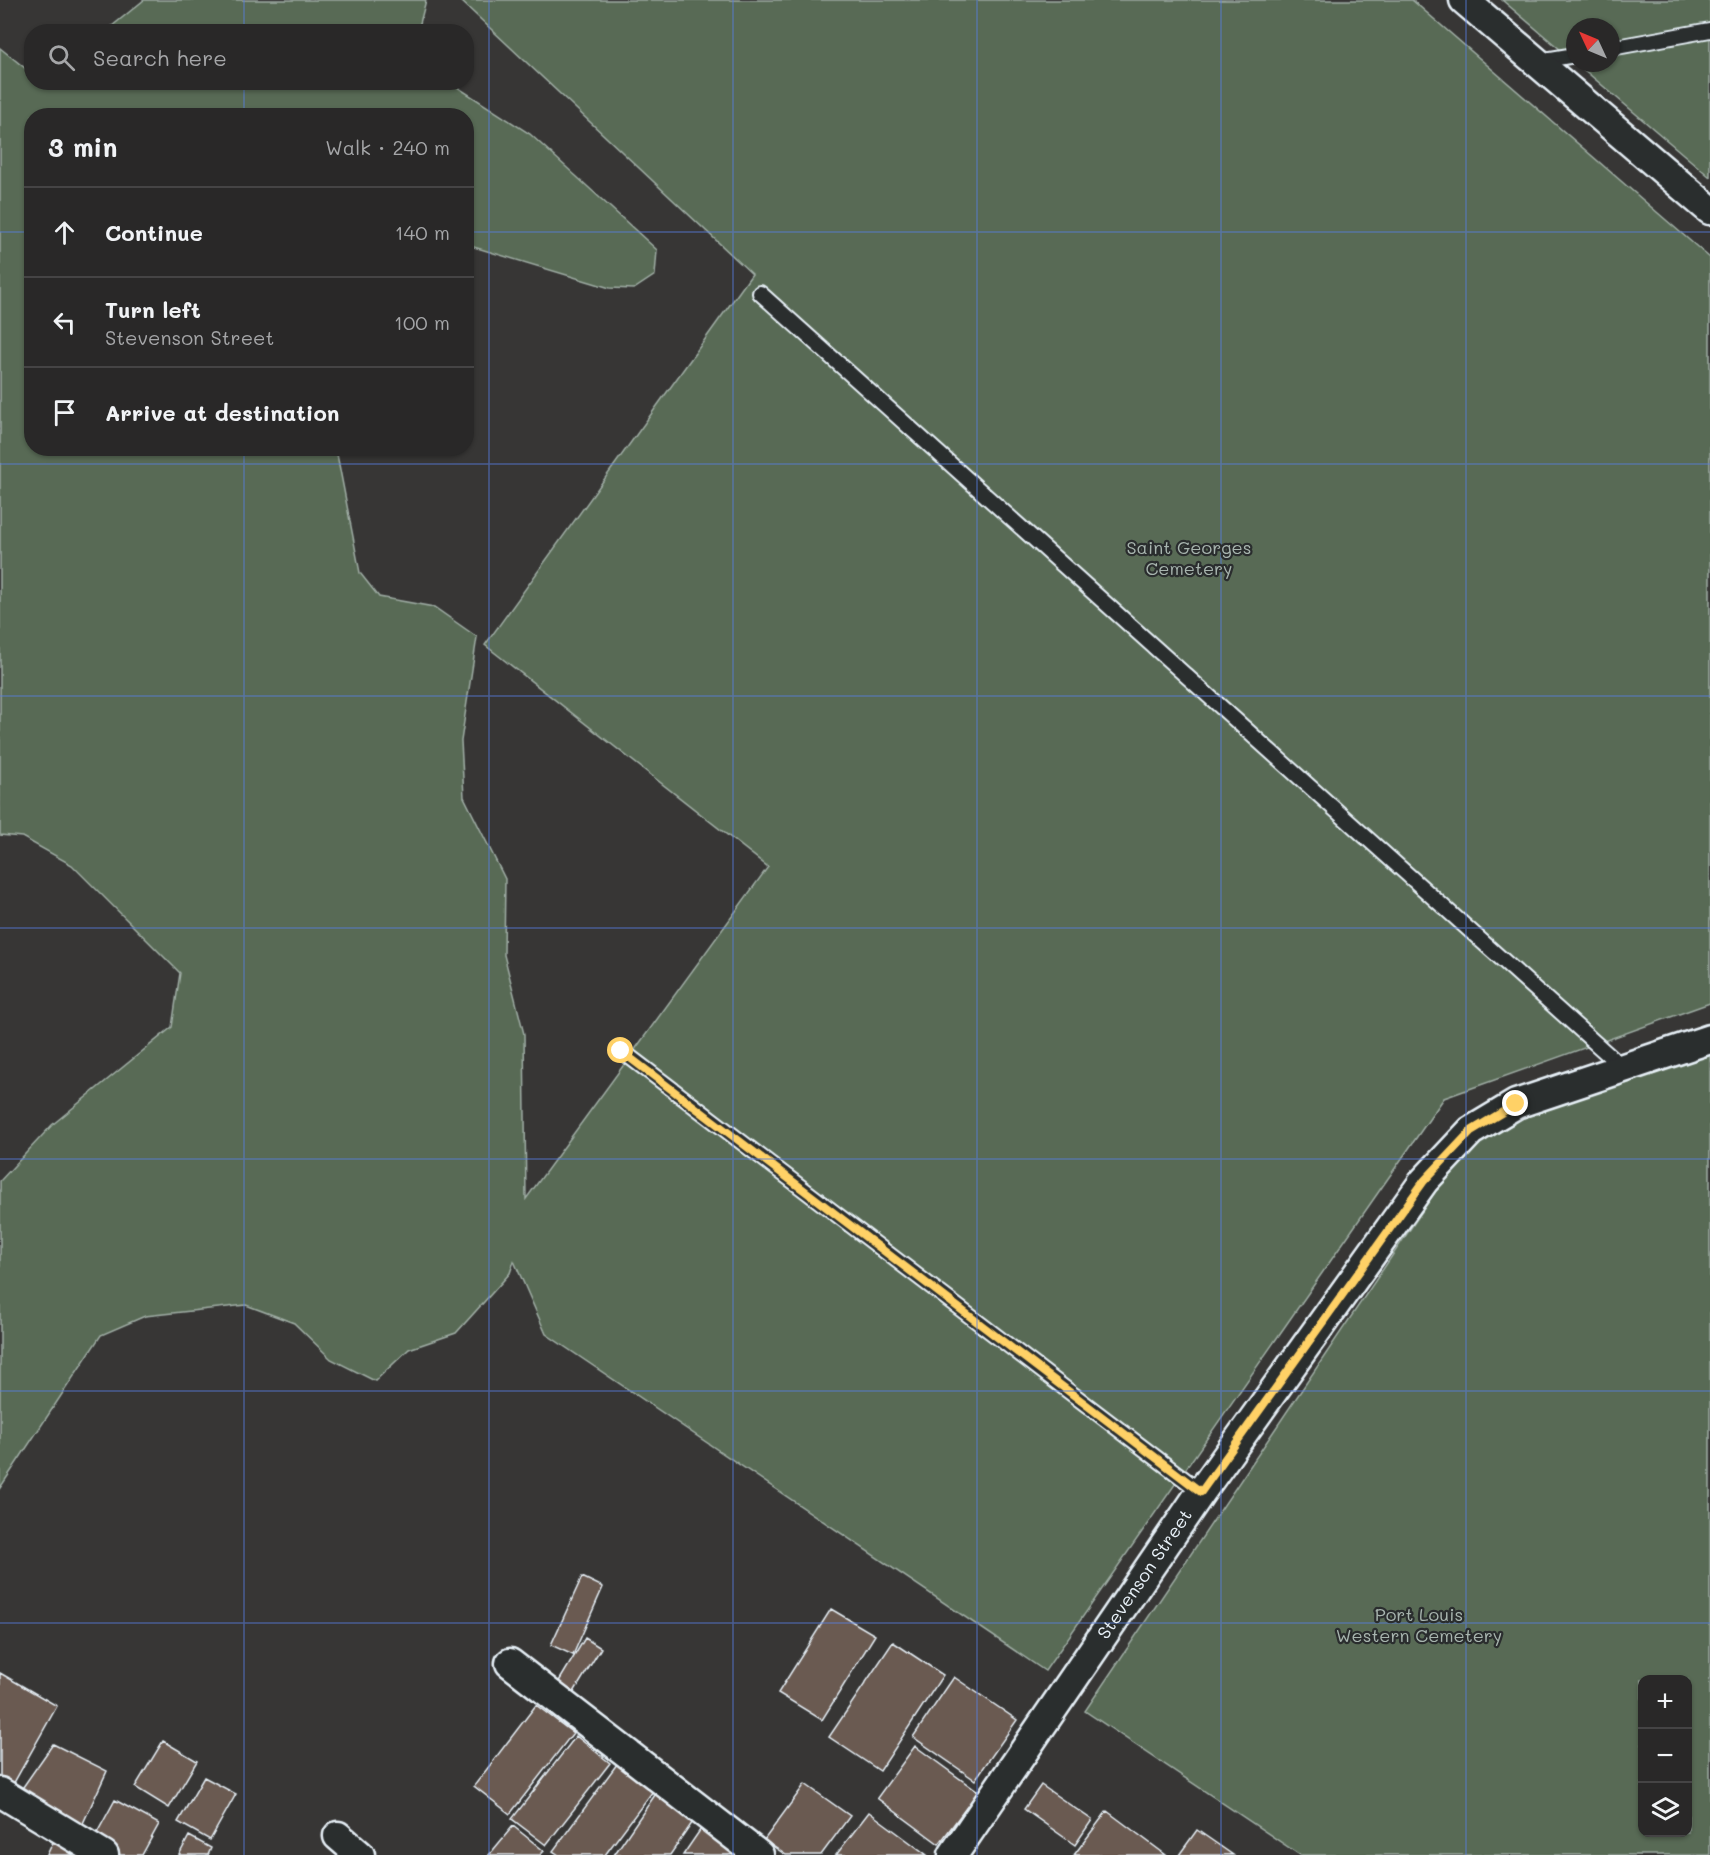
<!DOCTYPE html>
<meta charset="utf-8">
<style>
:root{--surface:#292828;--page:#313030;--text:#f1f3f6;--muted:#a5a6a8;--line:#454445}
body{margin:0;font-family:Mali,sans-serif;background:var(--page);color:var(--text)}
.controls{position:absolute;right:18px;bottom:18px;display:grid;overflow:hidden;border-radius:12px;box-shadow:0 2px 4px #0004}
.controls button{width:54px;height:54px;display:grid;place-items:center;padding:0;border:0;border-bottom:2px solid var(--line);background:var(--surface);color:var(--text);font:30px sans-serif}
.compass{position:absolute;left:1566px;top:18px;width:54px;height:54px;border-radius:50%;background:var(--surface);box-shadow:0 2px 4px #0004;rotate:314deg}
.stop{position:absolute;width:18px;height:18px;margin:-14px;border:4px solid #ffd166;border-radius:50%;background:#fff}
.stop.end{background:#ffd166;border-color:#fff;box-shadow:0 2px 6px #0008}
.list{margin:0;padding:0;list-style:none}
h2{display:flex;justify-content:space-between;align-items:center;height:78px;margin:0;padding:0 24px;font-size:26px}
h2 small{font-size:20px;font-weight:400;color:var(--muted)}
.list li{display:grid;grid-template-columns:39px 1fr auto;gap:18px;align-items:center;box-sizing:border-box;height:90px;padding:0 24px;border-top:2px solid var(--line)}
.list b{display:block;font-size:22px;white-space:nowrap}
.list p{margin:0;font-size:20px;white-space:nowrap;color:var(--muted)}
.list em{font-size:20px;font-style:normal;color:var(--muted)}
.icon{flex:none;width:33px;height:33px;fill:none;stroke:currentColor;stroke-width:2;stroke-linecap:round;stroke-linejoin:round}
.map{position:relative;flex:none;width:1710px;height:1855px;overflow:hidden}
.search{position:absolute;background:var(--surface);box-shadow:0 2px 4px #0004;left:24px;top:24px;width:450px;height:66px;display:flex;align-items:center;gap:15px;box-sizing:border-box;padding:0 21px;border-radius:24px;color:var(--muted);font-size:22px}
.panel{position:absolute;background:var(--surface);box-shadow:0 2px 4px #0004;left:24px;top:108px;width:450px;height:348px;border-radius:24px}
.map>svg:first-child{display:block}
.green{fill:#596b55;stroke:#a0aea6;stroke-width:1.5;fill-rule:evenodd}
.building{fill:#6a5a51;stroke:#e8f1f8;stroke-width:1.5}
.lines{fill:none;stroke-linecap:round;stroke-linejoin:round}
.lane-casing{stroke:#e8f1f8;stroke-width:18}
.street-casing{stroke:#e8f1f8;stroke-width:33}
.lane{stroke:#2a2d2e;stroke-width:14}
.street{stroke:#2a2d2e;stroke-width:28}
.route{stroke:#ffd166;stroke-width:8}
.grid{fill:none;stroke:#5a7fe2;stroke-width:1.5;stroke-opacity:0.55}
.labels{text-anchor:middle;stroke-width:4.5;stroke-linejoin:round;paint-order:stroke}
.park-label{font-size:18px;fill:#a8b5af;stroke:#2a2d2e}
.street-label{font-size:18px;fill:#e8f1f8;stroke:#2a2d2e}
</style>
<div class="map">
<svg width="1710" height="1855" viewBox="0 0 1710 1855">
<rect width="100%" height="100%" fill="#373635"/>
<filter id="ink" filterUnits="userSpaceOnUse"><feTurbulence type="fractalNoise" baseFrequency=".0167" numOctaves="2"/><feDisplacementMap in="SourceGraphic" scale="12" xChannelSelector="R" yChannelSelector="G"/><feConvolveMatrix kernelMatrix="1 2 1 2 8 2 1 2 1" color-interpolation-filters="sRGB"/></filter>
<g filter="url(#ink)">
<!-- green -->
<path class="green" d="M144,0H426L418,31H106Z
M460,0H1412L1710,258V1003L1444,1098L1045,1671L546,1334L514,1261L510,1273L456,1333L409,1349L375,1381L331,1359L294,1323L246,1305L145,1316L101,1335L0,1488V1181L52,1125L172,1027L180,973L72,865L22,837L0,835V48L31,73L32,82L451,83L530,134L657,250L655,275L634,289L610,288L467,245L466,116H32V448L336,449L360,573L379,597L434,607L477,637L461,741L464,797L505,879L504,955L524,1034L526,1199L768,867L485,645L752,274Z
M1502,0H1710V177L1576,63H1611V27H1575V62Z
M1710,1051V1855H1300L1085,1711L1481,1124ZM1642,1680H1688V1832H1642Z"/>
<!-- building -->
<path class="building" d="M582,1577L603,1587L573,1655L551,1645Z
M831,1609L875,1635L822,1720L778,1693Z
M585,1638L601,1648L571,1697L555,1688Z
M893,1642L943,1675L880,1771L829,1737Z
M0,1673L57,1706L11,1788L0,1783Z
M954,1677L1017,1720L975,1780L913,1737Z
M536,1705L573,1733L510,1814L474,1786Z
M576,1736L610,1763L546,1845L512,1819Z
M163,1741L197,1761L169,1808L135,1787Z
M53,1744L107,1771L79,1832L16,1797Z
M915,1746L978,1792L939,1844L877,1798Z
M617,1764L653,1791L605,1855H559L553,1851Z
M204,1777L236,1794L210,1840L178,1822Z
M805,1784L850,1816L821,1855H786L764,1840Z
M1041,1785L1092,1820L1075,1845L1024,1809Z
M659,1789L697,1816L670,1855H614Z
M115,1800L159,1824L142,1855H111L91,1844Z
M1107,1811L1166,1855H1074Z
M869,1812L927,1855H836Z
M707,1820L758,1855H683Z
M513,1826L544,1851L540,1855H489Z
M1197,1830L1233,1855H1179Z
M189,1836L211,1848L208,1855H179Z
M54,1840L84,1855H47Z"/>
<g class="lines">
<!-- lane casing -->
<g class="lane-casing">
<path id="lane" d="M1611,48L1710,30
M1539,61L1575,55
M760,293L1623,1068
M622,1051L1201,1492"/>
</g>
<!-- street casing -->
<g class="street-casing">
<g id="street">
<path d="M1464,0L1710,210"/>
<path d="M510,1663L759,1855"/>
<path d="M0,1792L104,1855"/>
<path d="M338,1836L360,1855"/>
<path id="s1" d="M953,1855L1201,1492L1424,1181L1471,1131L1516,1104L1710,1039"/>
</g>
</g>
<!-- lane -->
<use href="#lane" class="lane"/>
<!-- street -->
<use href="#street" class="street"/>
</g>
</g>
<g class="lines" filter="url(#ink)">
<!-- route -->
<path class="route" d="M621,1051L1201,1492L1424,1181L1471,1131L1516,1104"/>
</g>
<!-- grid -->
<path class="grid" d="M244,0V32M489,0V1855M733,0V1855M977,0V1855M1221,0V1855M1466,0V1855M244,82V116M0,232H32M466,232H1710M244,448V1855M0,464H1710M0,696H1710M0,928H1710M0,1159H1710M0,1391H1710M0,1623H1710"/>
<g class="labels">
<!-- park labels -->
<g class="park-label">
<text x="1189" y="554">Saint Georges<tspan x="1189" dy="21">Cemetery</tspan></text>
<text x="1419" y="1621">Port Louis<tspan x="1419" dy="21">Western Cemetery</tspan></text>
</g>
<!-- street labels -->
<g class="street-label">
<text dy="6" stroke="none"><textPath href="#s1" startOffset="340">Stevenson Street</textPath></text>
</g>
</g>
</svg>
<div class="controls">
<button>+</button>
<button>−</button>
<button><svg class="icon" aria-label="layers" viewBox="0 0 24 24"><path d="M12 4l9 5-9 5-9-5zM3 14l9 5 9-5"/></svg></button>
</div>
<svg class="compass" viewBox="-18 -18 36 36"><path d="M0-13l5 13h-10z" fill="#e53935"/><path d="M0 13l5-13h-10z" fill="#a5a6a8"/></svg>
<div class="stop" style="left:621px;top:1051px"></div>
<div class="stop end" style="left:1516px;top:1104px"></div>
<div class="search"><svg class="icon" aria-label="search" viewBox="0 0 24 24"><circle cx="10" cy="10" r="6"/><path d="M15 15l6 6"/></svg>Search here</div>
<section class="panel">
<h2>3 min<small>Walk · 240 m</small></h2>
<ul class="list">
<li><svg class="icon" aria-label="ahead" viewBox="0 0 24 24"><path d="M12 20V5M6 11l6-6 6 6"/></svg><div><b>Continue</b></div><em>140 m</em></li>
<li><svg class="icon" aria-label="left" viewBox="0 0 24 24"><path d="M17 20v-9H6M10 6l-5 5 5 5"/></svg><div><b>Turn left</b><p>Stevenson Street</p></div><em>100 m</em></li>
<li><svg class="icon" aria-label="arrive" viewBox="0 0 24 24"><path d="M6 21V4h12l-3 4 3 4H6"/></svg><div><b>Arrive at destination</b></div></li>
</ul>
</section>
</div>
